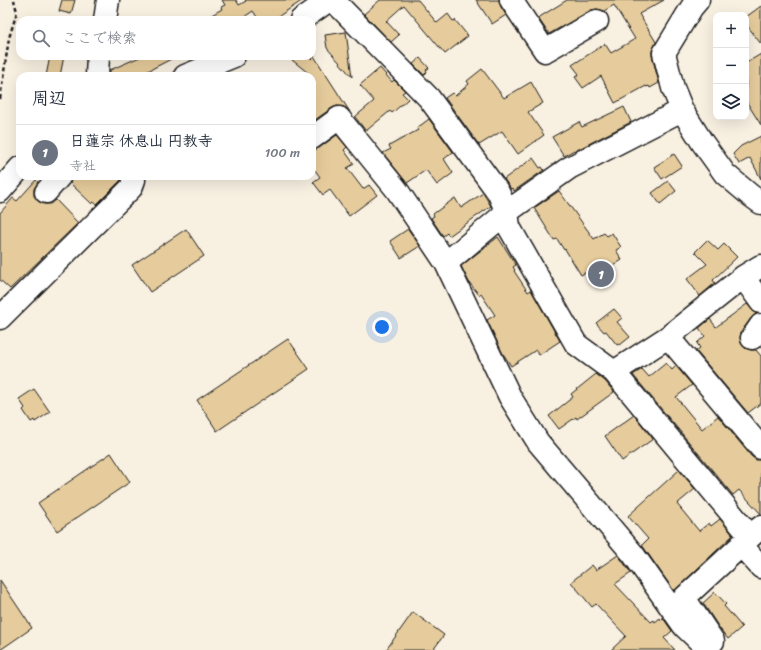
<!DOCTYPE html>
<html lang="ja">
<meta charset="utf-8">
<style>
:root{--surface:#fff;--page:#f2f2f3;--text:#1f2937;--muted:#747a83;--line:#e0e1e3;--accent:#db2777}
body{margin:0;font-family:Sriracha,"Klee One",sans-serif;background:var(--page);color:var(--text)}
.controls{position:absolute;right:12px;top:12px;display:grid;overflow:hidden;border-radius:8px;box-shadow:0 4px 16px #0002}
.controls button{width:36px;height:36px;display:grid;place-items:center;padding:0;border:0;border-bottom:1px solid var(--line);background:var(--surface);color:var(--text);font:20px sans-serif}
.you{position:absolute;left:382px;top:327px;width:14px;height:14px;margin:-10px;border:3px solid #fff;border-radius:50%;background:#1a73e8;box-shadow:0 0 0 6px #1a73e833}
.badge{display:grid;place-items:center;width:26px;height:26px;border-radius:50%;background:var(--accent);color:#fff;font-size:13px;font-weight:700}
.pin{position:absolute;translate:-50% -50%;border:2px solid #fff;box-shadow:0 1px 4px #0006}
.list{margin:0;padding:0;list-style:none}
h2{display:flex;justify-content:space-between;align-items:center;height:52px;margin:0;padding:0 16px;font-size:17px}
h2 small{font-size:13px;font-weight:400;color:var(--muted)}
.list li{display:grid;grid-template-columns:26px 1fr auto;gap:12px;align-items:center;box-sizing:border-box;height:56px;padding:0 16px;border-top:1px solid var(--line)}
.list b{display:block;font-size:15px;white-space:nowrap}
.list p{margin:0;font-size:13px;white-space:nowrap;color:var(--muted)}
.list em{font-size:13px;font-style:normal;color:var(--muted)}
.icon{flex:none;width:22px;height:22px;fill:none;stroke:currentColor;stroke-width:2;stroke-linecap:round;stroke-linejoin:round}
.map{position:relative;flex:none;width:761px;height:650px;overflow:hidden}
.search{position:absolute;background:var(--surface);box-shadow:0 4px 16px #0002;left:16px;top:16px;width:300px;height:44px;display:flex;align-items:center;gap:10px;box-sizing:border-box;padding:0 14px;border-radius:12px;color:var(--muted);font-size:15px}
.panel{position:absolute;background:var(--surface);box-shadow:0 4px 16px #0002;left:16px;top:72px;width:300px;height:108px;border-radius:12px}
.map>svg:first-child{display:block}
.building{fill:#e6cc9c;stroke:#1c1c1c}
.lines{fill:none;stroke-linecap:round;stroke-linejoin:round}
.minor-casing{stroke:#1c1c1c;stroke-width:25}
.path{stroke:#1c1c1c;stroke-width:2.5;stroke-dasharray:4 3;stroke-linecap:butt}
.minor{stroke:#fff;stroke-width:22}
</style>
<div class="map">
<svg width="761" height="650" viewBox="0 0 761 650">
<rect width="100%" height="100%" fill="#f8f0e1"/>
<filter id="ink" filterUnits="userSpaceOnUse"><feTurbulence type="fractalNoise" baseFrequency=".025" numOctaves="2"/><feDisplacementMap in="SourceGraphic" scale="8" xChannelSelector="R" yChannelSelector="G"/><feConvolveMatrix kernelMatrix="1 2 1 2 8 2 1 2 1" color-interpolation-filters="sRGB"/></filter>
<g filter="url(#ink)">
<!-- building -->
<path class="building" d="M62,0H75L71,14L59,11Z
M222,0H236L239,5L246,1L245,0H303L273,20H259L253,11L241,19L237,16L233,20H203L222,9L221,7L225,5Z
M380,0H418L437,23L448,14L453,21L455,20L468,36L445,54L404,5L386,21L399,35L391,42L364,14Z
M476,0H499L501,7L506,15L492,24Z
M567,0H664L639,14L656,42L652,51V56L659,83L650,88L649,86L646,87V86L615,103L601,76L583,88L575,77L579,74L572,65L605,44L611,53L635,39L614,5L604,11L597,9L591,10L549,34L538,18Z
M761,6V44L746,24V17Z
M346,32L352,77L327,48L325,35Z
M312,53L321,67L350,112L344,107L337,106L332,108L312,122V76L287,56H308L312,59Z
M761,54V125L746,101V63Z
M50,56H64L60,76H46Z
M142,56H177L138,76H110V70Z
M420,58L429,68L426,70L427,72L424,75L413,64Z
M380,68L392,82L394,80L405,91L402,93L408,99L392,113L390,111L366,131L355,117L374,101L360,85Z
M482,69L504,98L531,82L543,103L528,112L544,135L518,154L502,131L479,145L445,98L452,93L455,96L469,84L467,81Z
M624,107L631,122L575,151L574,150L564,156L552,137L579,122L582,127Z
M429,119L453,152L444,159L453,173L437,185L426,170L407,183L383,153L391,149L389,146L418,130L417,128Z
M337,135L347,147L344,150L354,164L347,168L363,189L369,185L377,195L349,216L330,190L323,195L313,182L320,177L312,166V150L319,148Z
M761,136V179L750,158L739,164L733,154L741,146Z
M674,154L682,166L662,179L654,167Z
M533,158L540,168L542,167L544,170L514,191L512,188L511,189L504,179Z
M72,176H120L121,180L97,204L93,202L92,204L70,183Z
M36,180L38,182L34,189V196L38,201L44,204H50L56,200L78,223L10,289L0,280V213L13,198L17,201Z
M668,181L676,191L660,204L652,193Z
M559,191L594,239L604,233L607,236L612,233L621,247L616,250L622,260L592,279L587,272L581,275L565,249L564,250L557,239L554,240L534,208Z
M483,193L491,206L449,236L447,233L443,236L431,218L434,216L433,214L455,198L461,208Z
M186,229L204,256L150,292L132,265Z
M408,229L420,246L401,258L390,241Z
M498,237L516,265L513,267L515,270L514,271L528,292L531,290L560,341L539,355L536,350L511,366L502,352L487,320L495,315L481,294L479,295L469,282L461,266Z
M707,240L718,250L724,244L737,257L713,280L715,283L700,296L687,279L707,264L695,252Z
M747,304L756,314L751,318L741,332L740,337L741,343L745,348L751,350H756L761,356V403L748,413L696,351L700,348L697,343L705,336L699,328L710,319L716,327Z
M614,309L622,318L617,322L630,337L620,345L619,344L617,345L606,331L604,332L596,323Z
M288,339L309,369L217,431L197,400Z
M666,363L672,370L676,366L692,385L676,397L702,429L718,416L751,456L756,460H761V514L739,490L733,495L633,375L642,369L649,377Z
M596,374L605,381L614,392L577,419L576,417L559,429L549,416L573,397L571,394Z
M34,389L50,412L35,422L34,420L31,422L23,410L25,408L19,399Z
M634,415L653,439L622,461L605,436Z
M111,453L130,482L57,531L38,503Z
M679,470L695,489L677,504L699,531L709,523L711,526L720,519L733,535L674,591L642,545L648,539L628,516Z
M618,555L631,573L615,584L651,622L654,620L655,622L660,618L661,620L663,618L672,631L664,638L675,650H611L626,636L596,604L592,607L571,582L592,565L596,570Z
M0,580L32,628L0,650Z
M715,592L726,604L724,606L742,627L728,639L720,629L703,603Z
M413,612L444,635L433,650H386Z"/>
<g class="lines">
<!-- minor casing -->
<g class="minor-casing">
<path id="minor" d="M333,0L429,98L498,192L507,212L509,227L576,344L614,372L750,536
M511,0L545,51L597,21
M698,0L692,7L664,53L673,88L682,110L702,142L725,174L750,195L761,203
M105,20L108,0
M301,20L329,0
M97,76L98,56
M185,76L234,56
M312,138L339,118L397,190L446,263L510,397L538,442L633,554L684,626L709,650
M0,191L20,168
M46,192L60,176
M446,263L507,212L569,168L682,110
M743,277L761,302
M0,318L131,188L134,180L132,176
M668,337L761,448
M752,338L761,325
M614,372L668,337L743,277L761,266
M741,545L761,567
M713,641L684,598L761,527"/>
</g>
<!-- path -->
<path class="path" d="M0,99L9,38L17,12L14,0"/>
<!-- minor -->
<use href="#minor" class="minor"/>
</g>
</g>
</svg>
<div class="controls">
<button>+</button>
<button>−</button>
<button><svg class="icon" aria-label="layers" viewBox="0 0 24 24"><path d="M12 4l9 5-9 5-9-5zM3 14l9 5 9-5"/></svg></button>
</div>
<div class="you"></div>
<div class="pin badge" style="left:601px;top:274px;background:#6b7280">1</div>
<div class="search"><svg class="icon" aria-label="search" viewBox="0 0 24 24"><circle cx="10" cy="10" r="6"/><path d="M15 15l6 6"/></svg>ここで検索</div>
<section class="panel">
<h2>周辺<small></small></h2>
<ul class="list">
<li><span class="badge" style="background:#6b7280">1</span><div><b>日蓮宗 休息山 円教寺</b><p>寺社</p></div><em>100 m</em></li>
</ul>
</section>
</div>
